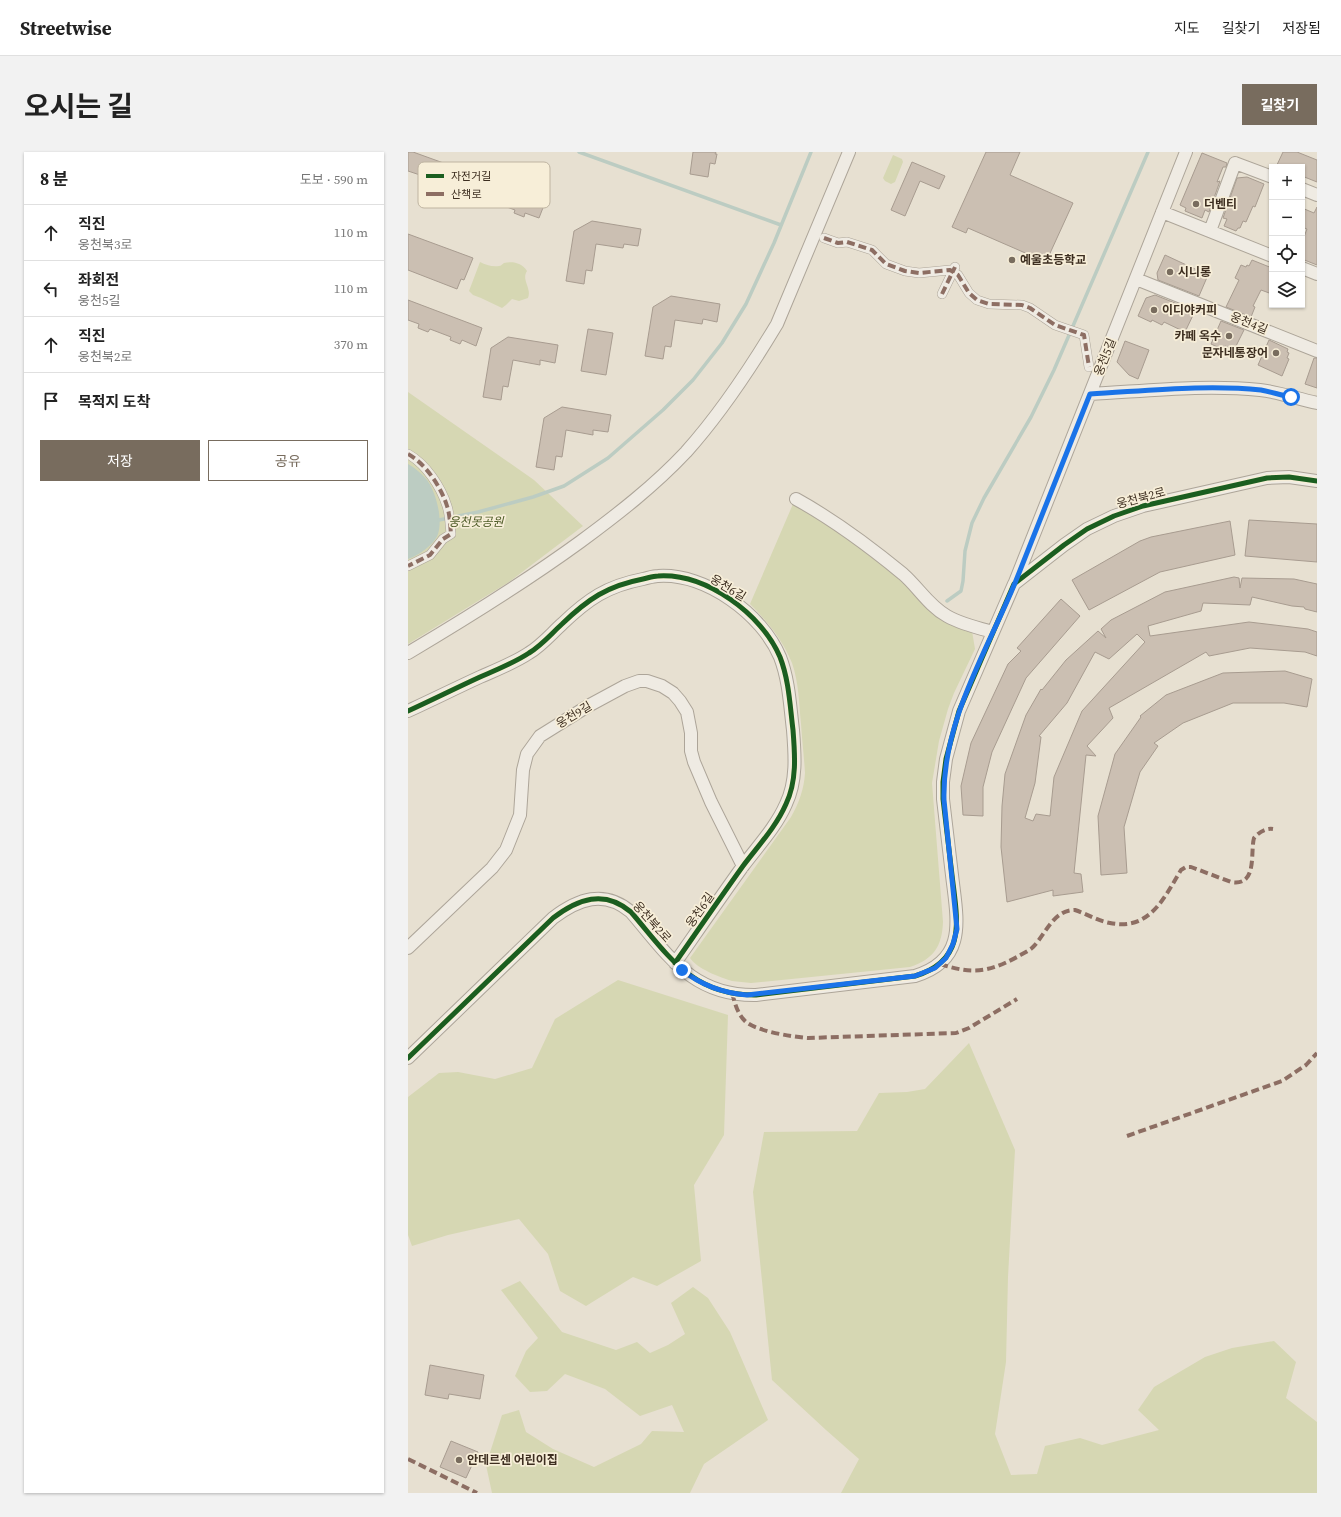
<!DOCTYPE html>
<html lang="ko">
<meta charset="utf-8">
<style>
:root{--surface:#fff;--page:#f2f2f2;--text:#222;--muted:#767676;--line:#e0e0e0;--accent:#786c5e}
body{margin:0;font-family:"Source Serif 4","Noto Sans KR",serif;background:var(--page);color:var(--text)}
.controls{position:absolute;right:12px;top:12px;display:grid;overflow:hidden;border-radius:0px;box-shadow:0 1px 3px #0004}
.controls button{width:36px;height:36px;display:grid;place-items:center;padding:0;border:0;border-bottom:1px solid var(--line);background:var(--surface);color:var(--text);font:20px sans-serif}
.stop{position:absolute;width:12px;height:12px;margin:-9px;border:3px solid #1a73e8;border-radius:50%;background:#fff}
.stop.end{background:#1a73e8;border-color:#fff;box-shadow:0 1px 4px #0008}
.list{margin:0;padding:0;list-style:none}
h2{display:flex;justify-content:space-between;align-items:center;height:52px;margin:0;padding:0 16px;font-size:17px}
h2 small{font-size:13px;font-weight:400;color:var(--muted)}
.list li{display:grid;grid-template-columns:26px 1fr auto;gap:12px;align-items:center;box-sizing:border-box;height:56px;padding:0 16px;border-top:1px solid var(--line)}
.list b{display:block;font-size:15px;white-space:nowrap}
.list p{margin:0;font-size:13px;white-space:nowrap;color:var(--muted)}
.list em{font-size:13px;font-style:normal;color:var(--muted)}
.actions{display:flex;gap:8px;padding:12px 16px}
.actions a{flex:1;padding:9px 0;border:1px solid var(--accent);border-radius:0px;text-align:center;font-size:14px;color:var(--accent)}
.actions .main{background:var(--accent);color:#fff}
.icon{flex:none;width:22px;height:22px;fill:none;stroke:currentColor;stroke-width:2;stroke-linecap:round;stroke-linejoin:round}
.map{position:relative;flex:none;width:909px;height:1341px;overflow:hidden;border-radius:0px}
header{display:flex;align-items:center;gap:24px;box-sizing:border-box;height:56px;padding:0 20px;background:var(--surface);border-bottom:1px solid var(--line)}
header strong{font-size:19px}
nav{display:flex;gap:22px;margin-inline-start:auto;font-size:14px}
.intro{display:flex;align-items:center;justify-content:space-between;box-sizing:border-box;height:96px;padding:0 24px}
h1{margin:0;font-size:28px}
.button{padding:10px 18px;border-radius:0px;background:var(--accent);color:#fff;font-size:14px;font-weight:700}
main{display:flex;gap:24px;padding:0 24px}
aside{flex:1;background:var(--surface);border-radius:0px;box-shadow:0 1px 3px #0004}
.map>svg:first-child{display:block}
.green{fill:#d6d7b3}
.water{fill:#bcccc2}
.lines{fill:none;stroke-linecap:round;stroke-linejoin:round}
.stream{stroke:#bcccc2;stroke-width:3.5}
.building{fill:#cbbfb2;stroke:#a89c90;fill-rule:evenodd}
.pedestrian-casing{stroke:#ada599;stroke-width:10}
.minor-casing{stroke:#ada599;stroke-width:14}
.pedestrian{stroke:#efebe3;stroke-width:9}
.minor{stroke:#efebe3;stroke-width:12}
.quiet{stroke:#8d6e63;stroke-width:4;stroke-dasharray:8 4;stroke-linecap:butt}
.cycleway-casing{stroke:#f7eed8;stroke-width:8}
.cycleway{stroke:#1b5e20;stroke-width:5}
.route{stroke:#1a73e8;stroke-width:5}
.poi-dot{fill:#786c5e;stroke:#f7eed8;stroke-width:1.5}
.labels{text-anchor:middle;stroke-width:3.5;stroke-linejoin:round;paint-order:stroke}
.poi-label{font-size:12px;font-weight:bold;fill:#3d2e20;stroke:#f7eed8;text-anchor:start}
.street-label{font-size:12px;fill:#3d2e20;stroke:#f7eed8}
.park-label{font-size:12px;font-style:italic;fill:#4d5a26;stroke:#f7eed8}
.key{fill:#f7eed8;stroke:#bfb4a1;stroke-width:1}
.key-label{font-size:11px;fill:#3d2e20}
</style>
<header>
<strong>Streetwise</strong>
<nav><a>지도</a><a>길찾기</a><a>저장됨</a></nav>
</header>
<div class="intro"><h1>오시는 길</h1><a class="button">길찾기</a></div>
<main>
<aside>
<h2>8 분<small>도보 · 590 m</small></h2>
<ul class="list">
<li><svg class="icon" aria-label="ahead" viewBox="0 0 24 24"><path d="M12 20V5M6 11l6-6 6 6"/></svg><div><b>직진</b><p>웅천북3로</p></div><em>110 m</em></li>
<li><svg class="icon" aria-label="left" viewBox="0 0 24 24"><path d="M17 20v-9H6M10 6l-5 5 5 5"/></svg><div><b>좌회전</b><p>웅천5길</p></div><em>110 m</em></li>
<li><svg class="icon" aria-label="ahead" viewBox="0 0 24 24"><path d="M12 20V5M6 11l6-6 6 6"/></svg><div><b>직진</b><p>웅천북2로</p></div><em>370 m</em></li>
<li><svg class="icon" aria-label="arrive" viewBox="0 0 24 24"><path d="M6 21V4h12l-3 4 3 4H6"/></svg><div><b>목적지 도착</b></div></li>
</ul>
<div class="actions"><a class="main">저장</a><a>공유</a></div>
</aside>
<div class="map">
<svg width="909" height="1341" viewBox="0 0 909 1341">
<rect width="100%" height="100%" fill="#e7e0d1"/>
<!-- green -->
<path class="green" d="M485,3L494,7L495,10L487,30L483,32L477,29L475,26Z
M72,110C78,113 84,115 91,114C93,114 94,112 96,111C105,109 114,111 119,119C113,128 124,136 120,146L111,149L104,147L98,153L94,156L73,146L65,143L61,139Z
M0,240L126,328L175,374L101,430L0,492Z
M385,352L429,377L564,479L567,497L546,541L540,557L531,589L524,631L535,770C534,794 526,807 502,815L343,831C337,830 330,830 324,829C313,826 288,816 282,806L383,665C391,651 396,637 397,621C396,604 394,588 393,572C391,552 391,531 384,511C375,488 359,469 342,452Z
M210,828L320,863L316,983L286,1033L293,1109L249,1134L225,1125L178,1154L152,1139L140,1102L111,1067L40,1083L4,1094L0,1083V945L31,921L50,920L87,927L124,916L147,867Z
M561,891L607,998L600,1125L598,1210L587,1282L603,1323L629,1322L637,1294L672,1286L694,1293L751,1278L730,1258L746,1235L797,1205L824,1196L866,1189L888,1210L878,1246L909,1270V1341H433L451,1307L418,1278L364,1228L345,1040L356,980L449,979L471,941L499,940L517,937Z
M112,1129L154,1180L208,1198L229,1190L242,1201L260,1193L277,1182L263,1151L285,1135L300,1146L322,1180L360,1268L296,1312L282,1341H84L78,1313L94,1263L111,1258L118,1280L145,1297L186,1315L233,1292L244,1279L276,1280L264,1253L232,1264L197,1237L157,1222L139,1239L122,1240L107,1224L118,1199L130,1186L93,1138Z"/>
<!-- water -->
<path class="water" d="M0,312C7,316 14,322 19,328C28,340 35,367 30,382C27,392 10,404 0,407Z"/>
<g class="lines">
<!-- stream -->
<path class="stream" d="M171,0L373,73
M31,368L70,360L125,345L156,334L200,306L255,258L285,228L314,191L338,152L366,91L403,0
M539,449L553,439L555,429L557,399L564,371L576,346L623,265L646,218L740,0"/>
</g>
<!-- building -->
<path class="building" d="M0,0H5L138,48L131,66L117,61L116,65L106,61L107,58L85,50L84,54L73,50L75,46L37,32L36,36L26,32L27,28L0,19Z
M285,0H308L307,2H309L307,12L302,11L300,25L282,22Z
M578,0H612L602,23L665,51L638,110L560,76L558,81L544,75Z
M875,0H889L909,8V30L894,24V15H868Z
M794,1L819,11L818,15H815L809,30L812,29L801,60L797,58L794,66L777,59L778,56L772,53Z
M504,10L537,24L531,37L512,29L497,64L483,58Z
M839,25L856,32L847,55L845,54L838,70L835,69L832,76H830L828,79L816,74L819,67L815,66L829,26Z
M909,55V113L894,107V90L899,77L894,75V56L906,61Z
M184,69L233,77L230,94L216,92L215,96L188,92L184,119L178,118L176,132L158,129L166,79Z
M0,82L65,106L56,128L53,127L49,137L0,118Z
M757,103L800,123L791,144L750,128L749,121Z
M844,108L864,116V142L853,138L845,154L847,155L843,165L818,155L831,128L827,126L833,113L838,115L839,113L841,114Z
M747,143L787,159L777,180L756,170L754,173L744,168L743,170L730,164L738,146Z
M263,144L312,152L309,170L295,167L294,172L267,168L263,195L257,194L255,207L237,204L245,155Z
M0,148L74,176L68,194L54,188L52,192L42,188L43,185L22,177L20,180L10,176L11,172L0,168Z
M813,169L836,178L826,198L817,194L816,198L803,192Z
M180,177L205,181L198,223L173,219Z
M100,185L150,193L147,211L132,208V213L105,208L100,235L95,234L93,248L75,245L83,196Z
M861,188L880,197L879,200L881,201L879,206L881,207L874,224L850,213Z
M717,189L741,198L730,227L721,223L709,210Z
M906,206H909V236L897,232Z
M154,255L203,263L200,280L185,278V283L158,278L154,305L148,304L146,318L128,315L136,266Z
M841,368L909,372V410L837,404Z
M822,369L827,403L752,420L681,458L664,428L732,389L743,385Z
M826,425L831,426L832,436L834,426L886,427L909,432V460L897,457L896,455L884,454L844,445L842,453L795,451L793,459L740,474L742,484L841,470L900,477L909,480V504L897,500L842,496L801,504L798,500L701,556L705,566L679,594L688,604L678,603L666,721L673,722L675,740L645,744V738L599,750L593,695L594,654L597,622L618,563L633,537L634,538L658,508L690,479L698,486L693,477L703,468L757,440ZM729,482L737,490L674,559L646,625L642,664L628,662L625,669L617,666L627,631L633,585L631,584L659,551L687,500L701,507Z
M653,447L672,464L618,526L584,600L575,635V664L555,663L553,634L563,591L600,512L613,499L609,496Z
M877,519L904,527L899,555L876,551H825L775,571L746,591L750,594L732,620L716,675L719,721L693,723L690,664L707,602L733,565L732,564L758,543L815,521Z
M22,1213L76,1223L72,1247L41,1242L40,1247L17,1243Z
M43,1289L70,1300L58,1326L32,1315Z"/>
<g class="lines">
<!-- pedestrian casing -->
<g class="pedestrian-casing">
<path id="pedestrian" d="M416,86L430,91L439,90L464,98L478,112L497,119L511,121L542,118L550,123L561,141L569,148L581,152L614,153L622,156L647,173L676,183L681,215
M534,142L547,115
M0,302C18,312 33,335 39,354C42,363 42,373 43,382L35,387L22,403L0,414"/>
</g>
<!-- minor casing -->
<g class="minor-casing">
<path id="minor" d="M894,37L909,43
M754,60L864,104
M802,79L827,11L864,25
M894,116L909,122
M728,127L909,199
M682,242C738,239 796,232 852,238C871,240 890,247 909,251
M388,347C426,368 461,394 495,422C510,435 521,454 539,464C553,472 570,476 585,480
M607,430L778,0
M0,501C59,466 117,430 172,390C210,362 246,334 278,300C313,261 342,217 369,172L441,0
M0,559C24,548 48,536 72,525C88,518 106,511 121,501C134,493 143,482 154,472C180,447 199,434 235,427C240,426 245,424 250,424C298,421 354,462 372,505C381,528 382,554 385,578C387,603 389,629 378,652C368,675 350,694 335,714C312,746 290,778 267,811
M0,796L84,716L98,698L112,663L115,618L119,602L132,584L180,554L217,534L231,529H239L254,534L265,541L272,549L279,560L283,581V599L286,610L303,650L335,714
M0,906L145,766C170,747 196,737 223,760C260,803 284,844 348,843L507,824C560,808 549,767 544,723C541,698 538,673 535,647V630L538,607L551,559L606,432L656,393L679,377L706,364L735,354L859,326L881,325L909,329"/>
</g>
<!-- pedestrian -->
<use href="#pedestrian" class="pedestrian"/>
<!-- minor -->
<use href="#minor" class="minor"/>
<!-- quiet -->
<path class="quiet" d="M416,86L430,91L439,90L464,98L478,112L497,119L511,121L542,118L550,123L561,141L569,148L581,152L614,153L622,156L647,173L676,183L681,215
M534,142L547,115
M0,302C18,312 33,335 39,354C42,363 42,373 43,382L35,387L22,403L0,414
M532,812C563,822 579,821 609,805C614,802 621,799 625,795C638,782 645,758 667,758C679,762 690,769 702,771C742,779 756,746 773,718L778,715H783L823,730C850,735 842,700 846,686C851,680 858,676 865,677
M324,841C327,851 329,861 337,869C347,879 385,885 400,886L548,881L561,876L609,847
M719,984L874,929L898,913L909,901
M0,1307L69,1341"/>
<!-- cycleway casing -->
<g class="cycleway-casing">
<path id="cycleway" d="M0,559C24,548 48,536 72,525C88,518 106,511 121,501C134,493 143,482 154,472C180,447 199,434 235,427C240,426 245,424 250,424C298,421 354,462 372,505C381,528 382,554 385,578C387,603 389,629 378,652C368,675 350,694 335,714C312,746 290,778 267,811
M0,906L145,766C170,747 196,737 223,760C260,803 284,844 348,843L507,824C560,808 549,767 544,723C541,698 538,673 535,647V630L538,607L551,559L606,432L656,393L679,377L706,364L735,354L859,326L881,325L909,329"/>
</g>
<!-- cycleway -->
<use href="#cycleway" class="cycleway"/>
</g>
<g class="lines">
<!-- route -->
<path class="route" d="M274,818C293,833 315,841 339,843L507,824L527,816L538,806L545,792L549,777L536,648C534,570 578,501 607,431C632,368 657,305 682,242C737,239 798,232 853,238C863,240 873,243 883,245"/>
</g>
<!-- markers -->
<g class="poi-dot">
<circle cx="788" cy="52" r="4"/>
<circle cx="604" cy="108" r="4"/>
<circle cx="762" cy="120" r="4"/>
<circle cx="746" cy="158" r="4"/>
<circle cx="821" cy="184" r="4"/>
<circle cx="868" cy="201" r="4"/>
<circle cx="51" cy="1308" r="4"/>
</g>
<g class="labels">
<!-- poi labels -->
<g class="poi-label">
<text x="796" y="56">더벤티</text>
<text x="612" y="112">예울초등학교</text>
<text x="770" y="124">시니롱</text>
<text x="754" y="162">이디야커피</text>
<text x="813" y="188" text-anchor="end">카페 옥수</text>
<text x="860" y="205" text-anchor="end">문자네통장어</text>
<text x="59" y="1312">안데르센 어린이집</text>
</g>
<!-- street labels -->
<g class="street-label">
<text transform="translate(841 171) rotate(22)" y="4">웅천4길</text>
<text transform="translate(697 205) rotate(-68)" y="4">웅천5길</text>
<text transform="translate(733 346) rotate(-15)" y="4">웅천북2로</text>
<text transform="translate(320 436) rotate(31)" y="4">웅천6길</text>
<text transform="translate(166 563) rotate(-31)" y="4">웅천9길</text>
<text transform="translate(292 758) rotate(-55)" y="4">웅천6길</text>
<text transform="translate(244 770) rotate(48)" y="4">웅천북2로</text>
</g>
<!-- park labels -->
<g class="park-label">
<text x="68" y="374">웅천못공원</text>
</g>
</g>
<!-- legend -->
<rect x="10" y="10" width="132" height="46" rx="6" class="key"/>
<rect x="18" y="22" width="18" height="4" fill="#1b5e20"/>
<rect x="18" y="40" width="18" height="4" fill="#8d6e63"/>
<g class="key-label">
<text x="43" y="28">자전거길</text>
<text x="43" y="46">산책로</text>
</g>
</svg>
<div class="controls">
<button>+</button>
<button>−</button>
<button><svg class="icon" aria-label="locate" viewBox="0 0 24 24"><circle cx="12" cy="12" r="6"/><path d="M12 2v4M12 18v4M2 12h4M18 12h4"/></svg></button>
<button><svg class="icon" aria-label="layers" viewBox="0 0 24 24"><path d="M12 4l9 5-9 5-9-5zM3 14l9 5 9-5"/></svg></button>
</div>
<div class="stop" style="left:883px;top:245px"></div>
<div class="stop end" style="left:274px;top:818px"></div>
</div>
</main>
